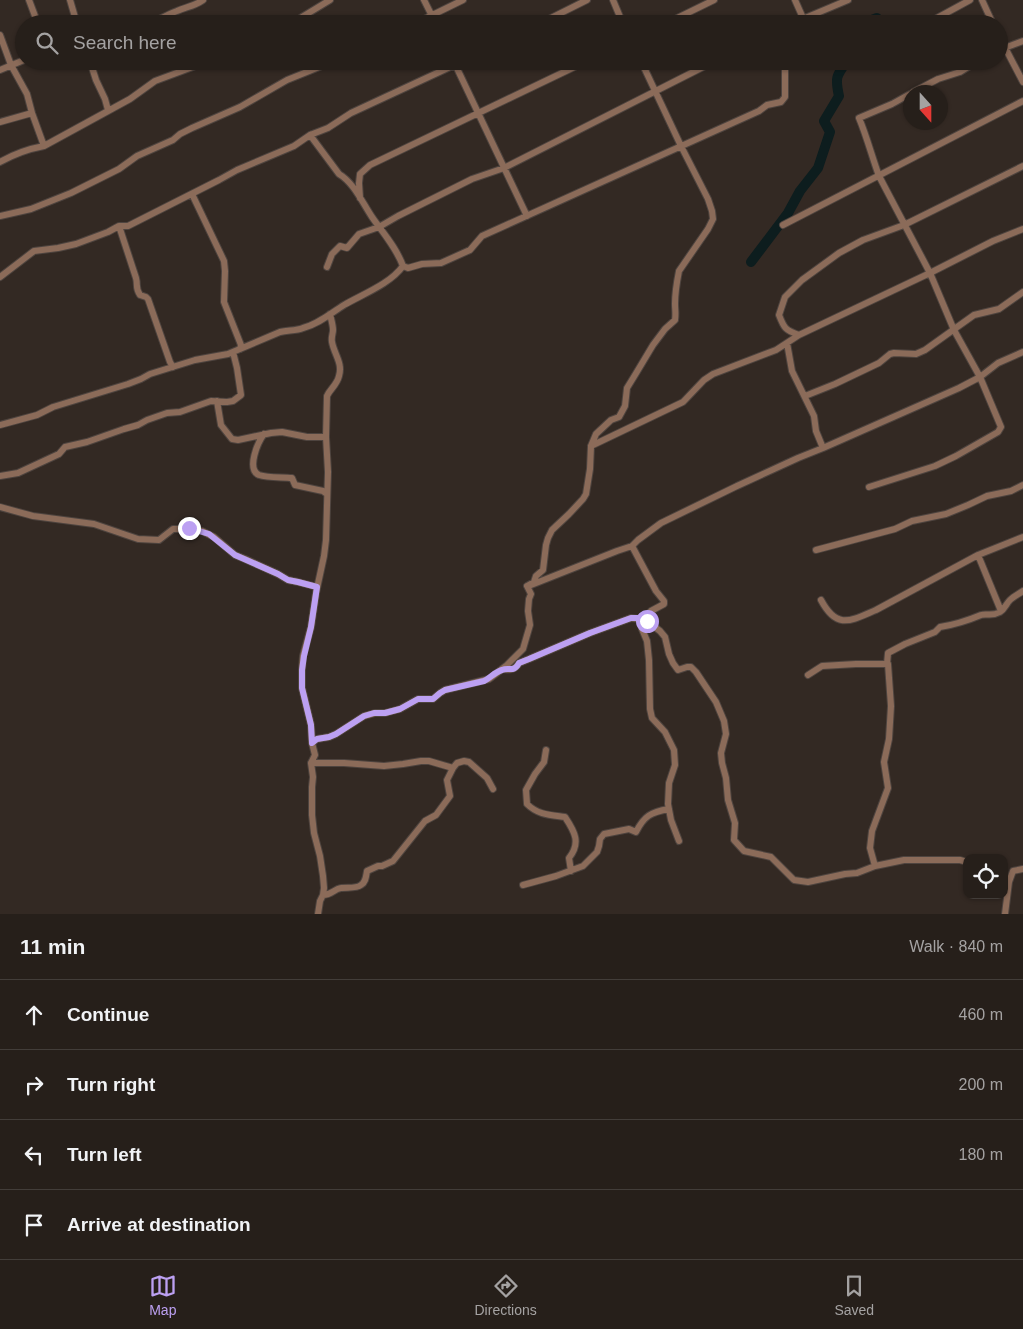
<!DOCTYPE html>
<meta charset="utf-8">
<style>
:root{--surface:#261f1a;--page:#2e2723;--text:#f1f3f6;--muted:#a4a2a2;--line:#423d39;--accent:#bca0f2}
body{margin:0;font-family:Helvetica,sans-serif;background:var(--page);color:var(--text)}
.controls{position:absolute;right:15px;bottom:15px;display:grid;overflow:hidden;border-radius:10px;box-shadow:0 1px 4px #0004}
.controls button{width:45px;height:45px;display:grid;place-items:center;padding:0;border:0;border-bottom:1px solid var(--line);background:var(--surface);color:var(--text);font:25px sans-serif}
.compass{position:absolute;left:903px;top:85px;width:45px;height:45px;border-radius:50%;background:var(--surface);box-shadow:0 1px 4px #0004;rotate:159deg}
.stop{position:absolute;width:15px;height:15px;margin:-11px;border:4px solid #bca0f2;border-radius:50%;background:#fff}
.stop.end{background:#bca0f2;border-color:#fff;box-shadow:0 1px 5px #0008}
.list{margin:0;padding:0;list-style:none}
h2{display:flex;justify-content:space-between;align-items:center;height:65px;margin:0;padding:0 20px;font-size:21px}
h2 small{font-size:16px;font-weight:400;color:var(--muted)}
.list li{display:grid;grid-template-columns:32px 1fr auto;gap:15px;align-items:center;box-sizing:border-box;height:70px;padding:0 20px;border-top:1px solid var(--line)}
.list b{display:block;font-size:19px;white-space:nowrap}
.list em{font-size:16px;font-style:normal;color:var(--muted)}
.icon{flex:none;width:28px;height:28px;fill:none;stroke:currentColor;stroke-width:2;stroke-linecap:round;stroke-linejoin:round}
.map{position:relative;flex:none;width:1023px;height:914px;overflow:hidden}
.search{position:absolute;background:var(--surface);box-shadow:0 1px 4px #0004;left:15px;right:15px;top:15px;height:55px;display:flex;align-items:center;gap:12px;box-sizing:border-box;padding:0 18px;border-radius:28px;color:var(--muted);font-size:19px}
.sheet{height:345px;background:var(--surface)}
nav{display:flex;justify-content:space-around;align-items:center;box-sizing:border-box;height:70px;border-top:1px solid var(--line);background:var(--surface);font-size:14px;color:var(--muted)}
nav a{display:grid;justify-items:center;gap:2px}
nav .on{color:var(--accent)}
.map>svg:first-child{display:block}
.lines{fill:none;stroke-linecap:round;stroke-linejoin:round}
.river{stroke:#0d1d1e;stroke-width:10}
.minor-casing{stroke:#4e443f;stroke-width:8}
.minor{stroke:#8b6b59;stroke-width:6}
.route{stroke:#bca0f2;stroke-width:6}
</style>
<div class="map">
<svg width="1023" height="914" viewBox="0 0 1023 914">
<rect width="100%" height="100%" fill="#332923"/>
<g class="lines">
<!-- river -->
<path class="river" d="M862,24L877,18
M751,262L788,213L800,191L818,168L830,132L824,121L839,96C835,78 836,76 847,61"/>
<!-- minor casing -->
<g class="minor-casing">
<path id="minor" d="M29,0L38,24
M70,0L77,24
M424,0L436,24
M613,0L623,24
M795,0L803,18
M982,0L993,24
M146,24C158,21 166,15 177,11C186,7 195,6 203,0
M293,24L302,17L330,0
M414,24L463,0
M539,24L587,0
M665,24L714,0
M791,24L848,0
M926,24L970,0
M0,35L11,65L27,94L32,113L44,146
M999,36L1023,82
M999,50L1023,41
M90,61L96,80L105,99L108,110
M454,62L527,216
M0,70L24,60
M913,92L938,79L960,72L978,61
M0,122L32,113
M310,135L339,174C354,183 362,202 372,217C383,233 396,247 403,266
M0,162C14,154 28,149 44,146L130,99L155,81L198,65L204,61
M192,194L224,261L225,271L224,302L241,345L240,349
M360,198L359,183L360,174L370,165L587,61
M0,216L31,209L71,193L119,169L137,156L173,140L180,134L192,128L240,107L287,80L334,61
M783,225L1023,101
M119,226L136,278C138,285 135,288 140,295L146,297L148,299L170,362L173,367
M403,266L408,268L422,264L441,263L470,250L482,236L759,111L767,105L781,102L785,97V63L787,61
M327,267L332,254L340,246L347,248L359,234L379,227L398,216L472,179L504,168L715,61
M0,277L34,251L58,248L76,244L108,232L119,226H128L219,180L237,170L294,146L310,135L328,128L351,113L463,61
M799,335C785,330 784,328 779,315L785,297L802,280L839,253L863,240L904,225L1023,166
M787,343L792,371L814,416L816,431L823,448
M805,396L835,384L879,363L890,354L894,353L916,354L925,350L974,315L999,309L1023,292
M217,401L221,425L232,439L238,440L271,433L282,432L307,437H326
M0,425L37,415L53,407L128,384L141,379L150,374L195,360L228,354L280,332C288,330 296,331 303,328C319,324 331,313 344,305C363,294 390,284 403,266
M264,434C258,442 246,469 259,475C268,478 282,477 292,478L295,485L323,491L327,494
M591,446L683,402L704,380L713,374L776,350L799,335L930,273L993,241L1023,229
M0,476L18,473L59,454L65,447L87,442L124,429L138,425L147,420L167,413L180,412L211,401L227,402L233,401L241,395L237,368L233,352
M869,487L935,466L956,456L998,432L1001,427L980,377L954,330L930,273L879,176C872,157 867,137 859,118L892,104L910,94
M0,507L33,516L94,524L138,539L159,540L173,529H189L202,531L214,537L235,555L245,559L278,574L288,580L298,582L317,587
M632,546L656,591L664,601V604L651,611L645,617L643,623L642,629L647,641L649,660L650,709L652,718L665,732L674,750L675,765L669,783L668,804L671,820L679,841
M816,550L895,529L912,521L946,514L968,505L987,496L1011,491L1023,485
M978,555L1001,611
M531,585L617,551L632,546L638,540L661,523L737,486L798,458L823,448L959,388L980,377L998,363L1023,352
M527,586L534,582L536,576L543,570L546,545L548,538L552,530L569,514L583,499L586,494L590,469L591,446L596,434L611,420L619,417L625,406L627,388L635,375L653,345L665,329L675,320C676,314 675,309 675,304C675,293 677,281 679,271L708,229L713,219L712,211L708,199L681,146L641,61
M821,600C837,630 850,621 876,610L978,555L1023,537
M887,664L888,653L905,644L935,632L940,627C953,625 969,620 981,615C987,613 991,617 1000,612C1005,609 1006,604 1010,600C1014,596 1019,594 1023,591
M502,669C510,670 515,670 519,663L529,659L590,633L631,618L640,619L647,621L660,631L665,637L669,654L673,663L678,670L687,667H691L696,672L716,702L724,721L726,734L721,753L722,763L726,778L728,800L735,823L734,840L744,851L771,857L794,880L808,882L845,874L857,873L875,866L904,860H960L967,862
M808,675L822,666L856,664H888L891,706L889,739L884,762L888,788L872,831L870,848L875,866
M312,743L317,739L329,737L336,734L364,716L375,713H385L400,709L418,699H433L440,693L445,690L489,679L506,666L523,649L530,625L528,611L529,599L531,594L527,586
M546,750L544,762L535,774L526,790L527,804C538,815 550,815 565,817C575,832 581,843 569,858L571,871
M311,763H344L384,766L403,764L421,761H429L453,768
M1004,876L1009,882L1013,871L1023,869
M523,885L556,876L583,866L597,852L599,846L600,839L604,834L629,829L636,832C644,816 651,812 669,809
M323,895C332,895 334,889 341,888C347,887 356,889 361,885C366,882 366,876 367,871L378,866H382L393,861L425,821L436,815L450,796L447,780L453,768L457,763L464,761L469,762L487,778L493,789
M318,914L320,901L323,895L324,888L323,876L320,856L314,833L312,815V787L313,777L311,763L315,755L312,743L311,725L302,688V670L303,656L311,627L316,593L324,556L326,540L328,472L326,437L327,396C330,389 337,385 339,376C343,363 334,354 332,342C331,337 333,334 333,330C333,325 331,319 330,314
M1005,914L1009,882"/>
</g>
<!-- minor -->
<use href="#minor" class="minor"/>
</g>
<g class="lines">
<!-- route -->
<path class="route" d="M189,528L209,534L235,555L278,574L288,580L298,582L317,587L311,627L304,656L302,670V688L311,725L312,743L317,739L329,737L336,734L364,716L374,713H385L400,709L418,699H433L440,693L445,690L484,681C490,678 495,672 502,670C509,667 514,673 519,663L529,659L590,633L631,618H640L647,621"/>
</g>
</svg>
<div class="controls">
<button><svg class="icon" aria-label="locate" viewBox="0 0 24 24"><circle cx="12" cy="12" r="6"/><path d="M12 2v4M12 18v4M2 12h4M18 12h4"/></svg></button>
</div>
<svg class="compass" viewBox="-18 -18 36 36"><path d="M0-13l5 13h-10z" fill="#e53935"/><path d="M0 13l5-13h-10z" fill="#a4a2a2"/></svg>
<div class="stop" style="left:647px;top:621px"></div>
<div class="stop end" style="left:189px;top:528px"></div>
<div class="search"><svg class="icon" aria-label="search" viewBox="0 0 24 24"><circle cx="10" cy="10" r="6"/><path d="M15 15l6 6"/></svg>Search here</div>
</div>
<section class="sheet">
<h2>11 min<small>Walk · 840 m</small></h2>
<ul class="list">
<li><svg class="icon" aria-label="ahead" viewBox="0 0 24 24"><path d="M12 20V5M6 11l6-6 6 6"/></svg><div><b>Continue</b></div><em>460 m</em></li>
<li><svg class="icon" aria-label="right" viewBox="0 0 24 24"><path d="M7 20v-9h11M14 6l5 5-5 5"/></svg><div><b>Turn right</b></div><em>200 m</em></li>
<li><svg class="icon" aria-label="left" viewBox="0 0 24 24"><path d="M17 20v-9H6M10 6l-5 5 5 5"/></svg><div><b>Turn left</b></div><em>180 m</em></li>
<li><svg class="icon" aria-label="arrive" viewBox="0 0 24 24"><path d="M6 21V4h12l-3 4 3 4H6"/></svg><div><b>Arrive at destination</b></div></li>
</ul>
</section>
<nav>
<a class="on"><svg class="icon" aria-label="map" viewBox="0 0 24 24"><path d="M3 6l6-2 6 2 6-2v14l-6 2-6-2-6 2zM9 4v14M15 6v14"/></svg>Map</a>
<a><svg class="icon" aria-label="directions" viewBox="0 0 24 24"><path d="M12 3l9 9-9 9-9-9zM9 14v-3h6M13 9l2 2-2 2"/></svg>Directions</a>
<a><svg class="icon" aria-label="saved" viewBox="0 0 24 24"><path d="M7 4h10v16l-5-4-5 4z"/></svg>Saved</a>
</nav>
